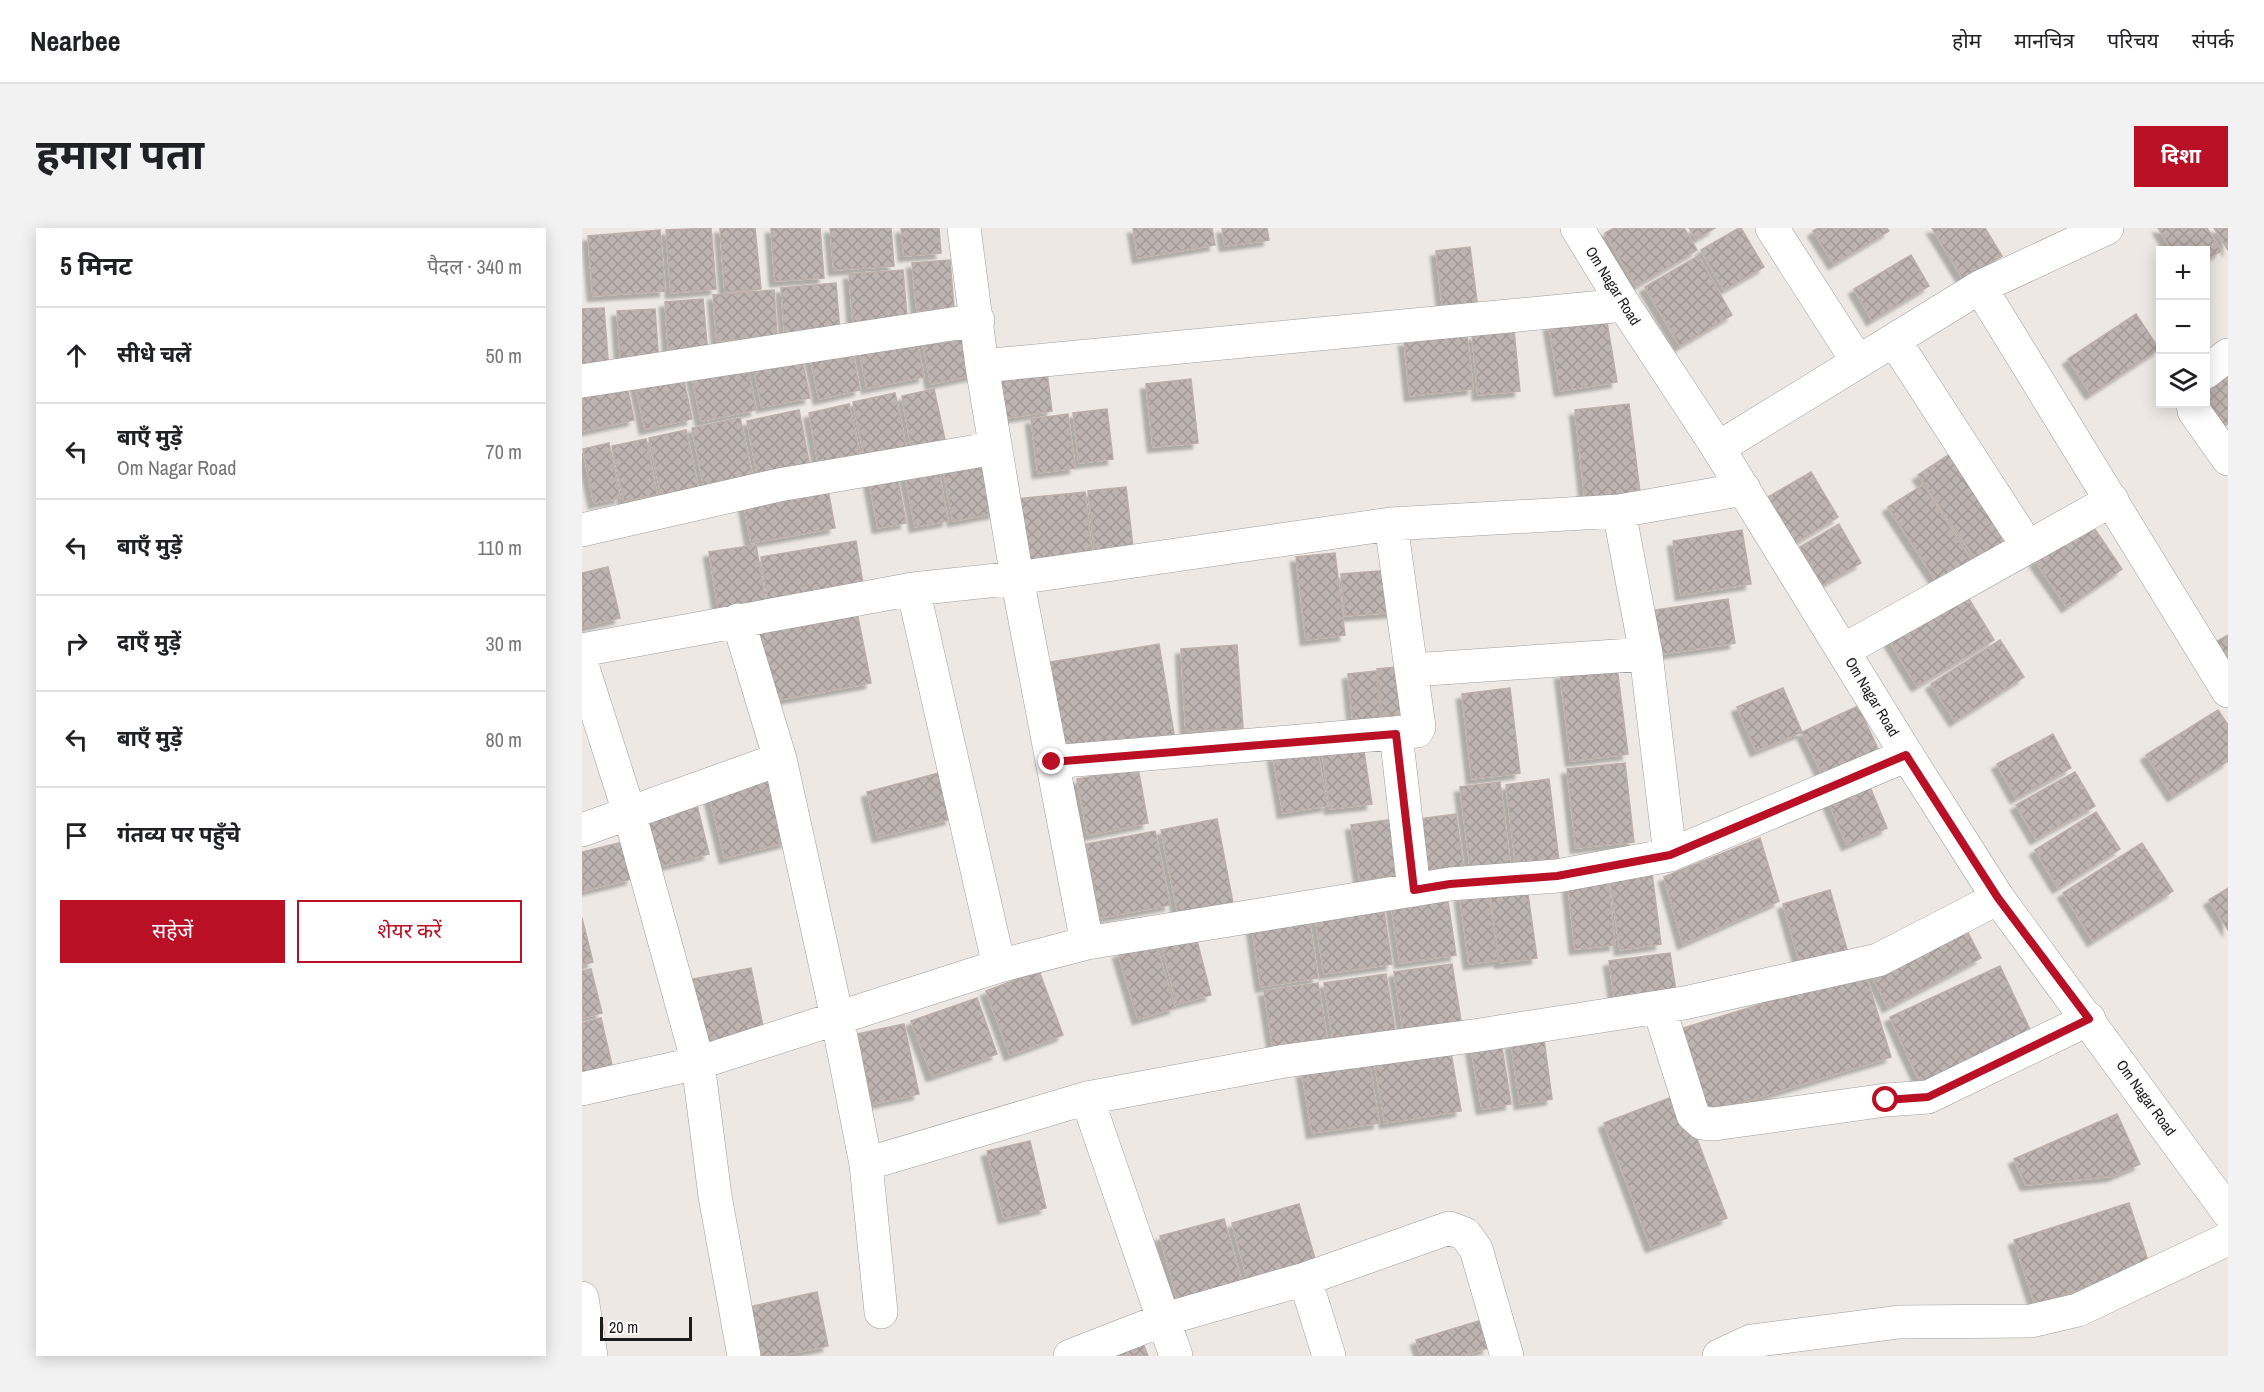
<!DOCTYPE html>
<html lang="hi">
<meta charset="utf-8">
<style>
:root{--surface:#fff;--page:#f2f2f2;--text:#202124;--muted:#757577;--line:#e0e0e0;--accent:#b91026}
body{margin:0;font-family:"Archivo Narrow","Noto Sans Devanagari",sans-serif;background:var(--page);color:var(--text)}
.controls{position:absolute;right:18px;top:18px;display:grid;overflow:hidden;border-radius:0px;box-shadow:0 3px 15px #0003}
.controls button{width:54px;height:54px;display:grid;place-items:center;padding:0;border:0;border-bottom:2px solid var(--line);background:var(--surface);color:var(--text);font:30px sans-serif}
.scale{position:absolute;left:18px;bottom:15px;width:92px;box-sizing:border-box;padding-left:6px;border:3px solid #1c1c1c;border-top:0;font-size:16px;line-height:21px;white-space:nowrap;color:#1c1c1c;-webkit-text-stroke:4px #fff;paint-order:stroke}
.stop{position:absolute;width:18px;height:18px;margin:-14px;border:4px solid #b91026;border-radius:50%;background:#fff}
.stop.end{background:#b91026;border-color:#fff;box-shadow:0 2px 6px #0008}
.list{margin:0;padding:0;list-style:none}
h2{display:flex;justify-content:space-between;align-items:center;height:78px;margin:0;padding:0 24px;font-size:26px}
h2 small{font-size:20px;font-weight:400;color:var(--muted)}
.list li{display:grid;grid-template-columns:39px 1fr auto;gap:18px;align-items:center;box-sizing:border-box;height:96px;padding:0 24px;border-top:2px solid var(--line)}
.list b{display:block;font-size:22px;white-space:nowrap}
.list p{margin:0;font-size:20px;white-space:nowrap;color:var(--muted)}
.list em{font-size:20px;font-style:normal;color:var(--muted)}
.actions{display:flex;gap:12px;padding:18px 24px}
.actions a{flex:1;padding:14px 0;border:2px solid var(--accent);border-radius:0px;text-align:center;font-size:21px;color:var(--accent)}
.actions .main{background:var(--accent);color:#fff}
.icon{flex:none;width:33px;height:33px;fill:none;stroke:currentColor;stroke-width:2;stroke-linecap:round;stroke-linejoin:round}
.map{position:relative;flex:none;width:1646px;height:1128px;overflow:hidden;border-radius:0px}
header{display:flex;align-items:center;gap:36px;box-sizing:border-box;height:84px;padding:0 30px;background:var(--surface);border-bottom:2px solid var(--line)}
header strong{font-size:28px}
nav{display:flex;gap:33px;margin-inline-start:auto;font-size:21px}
.intro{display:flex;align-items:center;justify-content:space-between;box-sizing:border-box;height:144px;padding:0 36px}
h1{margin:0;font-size:42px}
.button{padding:15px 27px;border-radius:0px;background:var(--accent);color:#fff;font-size:21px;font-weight:700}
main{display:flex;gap:36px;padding:0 36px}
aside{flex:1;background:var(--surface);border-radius:0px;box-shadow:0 3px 15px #0003}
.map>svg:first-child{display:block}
.building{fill:url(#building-cross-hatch);stroke:#bdaea7;stroke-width:1.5;filter:url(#shadow)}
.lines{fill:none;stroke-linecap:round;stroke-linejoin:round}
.minor-casing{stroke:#9d9d9d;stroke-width:34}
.tertiary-casing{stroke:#9d9d9d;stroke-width:34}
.minor{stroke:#fff;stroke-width:33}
.tertiary{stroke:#fff;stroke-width:33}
.route{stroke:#b91026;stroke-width:8}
.labels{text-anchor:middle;stroke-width:4.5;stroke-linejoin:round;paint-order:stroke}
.street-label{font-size:15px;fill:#1c1c1c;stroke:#fff}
</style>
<header>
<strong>Nearbee</strong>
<nav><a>होम</a><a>मानचित्र</a><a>परिचय</a><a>संपर्क</a></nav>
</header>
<div class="intro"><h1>हमारा पता</h1><a class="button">दिशा</a></div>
<main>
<aside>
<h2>5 मिनट<small>पैदल · 340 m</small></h2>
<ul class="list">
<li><svg class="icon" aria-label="ahead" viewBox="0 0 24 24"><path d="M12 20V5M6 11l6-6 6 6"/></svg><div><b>सीधे चलें</b></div><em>50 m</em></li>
<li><svg class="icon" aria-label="left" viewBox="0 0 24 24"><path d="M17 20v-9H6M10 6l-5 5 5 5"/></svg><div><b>बाएँ मुड़ें</b><p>Om Nagar Road</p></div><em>70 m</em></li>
<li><svg class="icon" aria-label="left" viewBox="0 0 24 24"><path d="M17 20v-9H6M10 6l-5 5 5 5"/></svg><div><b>बाएँ मुड़ें</b></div><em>110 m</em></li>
<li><svg class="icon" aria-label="right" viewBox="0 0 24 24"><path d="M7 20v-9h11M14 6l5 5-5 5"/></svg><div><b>दाएँ मुड़ें</b></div><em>30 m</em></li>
<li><svg class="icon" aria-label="left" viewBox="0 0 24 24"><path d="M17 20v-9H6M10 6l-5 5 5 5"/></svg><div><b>बाएँ मुड़ें</b></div><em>80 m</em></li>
<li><svg class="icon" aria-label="arrive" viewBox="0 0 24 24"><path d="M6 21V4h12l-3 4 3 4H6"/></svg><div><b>गंतव्य पर पहुँचे</b></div></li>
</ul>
<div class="actions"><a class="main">सहेजें</a><a>शेयर करें</a></div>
</aside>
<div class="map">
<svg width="1646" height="1128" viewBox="0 0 1646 1128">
<defs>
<pattern id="building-cross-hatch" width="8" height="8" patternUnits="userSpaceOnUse" patternTransform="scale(1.5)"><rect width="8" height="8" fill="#bdb3b0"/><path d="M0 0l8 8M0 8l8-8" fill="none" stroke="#a29997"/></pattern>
<filter id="shadow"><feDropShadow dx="-5.5" dy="5.5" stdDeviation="1.5" flood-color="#0004"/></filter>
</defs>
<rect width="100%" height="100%" fill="#ede8e3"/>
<!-- building -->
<path class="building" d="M129,0L134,61L89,65L84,2Z
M138,0H173L179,61L143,64Z
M189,0H238L242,50L193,53Z
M248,0H309L312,38L252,42Z
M319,0H357L359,25L322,28Z
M551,0H630L633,17L556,30Z
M640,0H685L687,12L643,18Z
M1032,0H1102L1115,22L1054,58L1023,5Z
M1107,0H1133L1114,11Z
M1157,0H1159L1182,39L1142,62L1119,22Z
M1236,0H1305L1307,3L1252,36L1231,3Z
M1350,0H1403L1420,28L1381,51Z
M1576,0H1625L1639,23L1624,32V22H1590Z
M1632,0H1646V22Z
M78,2L83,63L11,68L6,8Z
M888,19L896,81L861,84L854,23Z
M1329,27L1347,58L1290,92L1272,61Z
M1116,28L1150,87L1098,118L1063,59Z
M368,32L372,80L335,83L330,35Z
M321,42L326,100L272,105L267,46Z
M254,55L258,104L203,108L199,60Z
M192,62L195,108L135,113L131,67Z
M121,71L126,127L87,130L83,74Z
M22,80L27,143L0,145V81Z
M73,81L77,135L39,139L35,83Z
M1554,86L1577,121L1509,166L1486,131Z
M1024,88L1035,154L978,163L967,97Z
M382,98L392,147L349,156L339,107Z
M932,103L938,163L896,167L890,107Z
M333,105L342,149L285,160L276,116Z
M885,106L891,161L828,168L822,113Z
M269,116L278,162L237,171L227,124Z
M218,122L228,170L180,179L170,132Z
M164,131L174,182L119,193L109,142Z
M100,144L110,191L63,201L53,153Z
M465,145L470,183L418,191L412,151Z
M1646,148V196L1638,200L1624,174V161Z
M43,149L52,192L0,203V157Z
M609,151L616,215L571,219L564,156Z
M352,161L365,221L331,228L320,168Z
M313,165L326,228L284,236L271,174Z
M267,176L279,231L237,239L227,185Z
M1047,176L1058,264L1003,270L993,182Z
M525,181L531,231L497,235L491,185Z
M217,182L229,244L177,255L165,193Z
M486,186L493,240L456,245L449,191Z
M158,190L171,250L122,259L110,200Z
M104,202L117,264L80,271L67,210Z
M64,211L75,267L42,273L30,218Z
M27,215L38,270L12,275L1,221Z
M1374,222L1432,309L1395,333L1336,247Z
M404,233L413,285L371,293L361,240Z
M355,234L366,293L333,299L322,240Z
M1229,244L1256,289L1213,315L1186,269Z
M315,247L324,295L296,300L287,252Z
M245,256L253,300L169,315L161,270Z
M1341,257L1391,335L1357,357L1306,279Z
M544,259L551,319L513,323L506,263Z
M503,264L510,327L439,334L433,271Z
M1508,294L1540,341L1485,379L1453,333Z
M1257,296L1279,335L1240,357L1218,319Z
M1160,302L1169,356L1099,367L1091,313Z
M274,313L282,362L187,378L179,329Z
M174,317L184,376L137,384L127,324Z
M753,325L763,407L724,412L714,329Z
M26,339L38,390L0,399V345Z
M809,342L812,384L763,388L759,346Z
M1384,366L1412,412L1335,458L1307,412Z
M1146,371L1153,415L1074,427L1068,383Z
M274,379L289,455L186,474L172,398Z
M1646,407V439L1632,415Z
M1418,412L1442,449L1373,493L1349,456Z
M577,416L592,506L483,523L468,434Z
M655,417L661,500L604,503L599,421Z
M825,438L831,491L801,494L795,441Z
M1035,439L1046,526L989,533L978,446Z
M794,443L800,500L772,503L766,446Z
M928,460L938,545L890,551L880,466Z
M1201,460L1220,504L1174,523L1155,479Z
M1276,478L1297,523L1241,548L1220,504Z
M1636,482L1646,497V533L1591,568L1564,527Z
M1471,506L1489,540L1434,570L1415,536Z
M781,517L790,576L748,581L740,522Z
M735,521L745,578L701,585L691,528Z
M1043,535L1052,614L994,620L985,541Z
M556,540L566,595L506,607L495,551Z
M1493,544L1513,578L1454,611L1434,577Z
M357,545L369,591L296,609L285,564Z
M187,547L205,614L143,630L126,562Z
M967,551L977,633L934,638L924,557Z
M918,554L929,642L889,646L878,559Z
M1286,554L1305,600L1265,617L1245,571Z
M114,573L127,626L72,640L59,587Z
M1514,584L1538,621L1476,660L1453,622Z
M874,586L882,642L837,649L829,592Z
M635,591L651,675L596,686L579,602Z
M813,591L822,646L778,653L769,597Z
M573,603L588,677L518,690L504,616Z
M1178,610L1197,673L1101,716L1082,649Z
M41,614L50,651L0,663V624Z
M1560,615L1591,663L1511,713L1481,665Z
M1070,645L1079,716L1038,722L1028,651Z
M1026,653L1033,717L993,721L986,657Z
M945,659L955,730L918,735L908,664Z
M1646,660V702L1627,672Z
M1248,662L1268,732L1221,746L1201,676Z
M906,664L916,732L887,736L878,668Z
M865,667L874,727L818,735L809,675Z
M801,678L810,736L742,746L733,688Z
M726,685L736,750L679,759L669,693Z
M0,690L11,734L0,737Z
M1379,691L1399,730L1306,779L1286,740Z
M612,701L629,767L595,776L578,710Z
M573,714L593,780L556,791L536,725Z
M1088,725L1095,769L1034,778L1027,733Z
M870,736L880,799L822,808L812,744Z
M1418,738L1451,808L1341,860L1308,789Z
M169,740L182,803L117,816L105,752Z
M9,741L20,785L0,790V743Z
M457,743L481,807L428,827L404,763Z
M1283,744L1309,829L1122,886L1095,802Z
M804,746L813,802L751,811L742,755Z
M736,755L745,811L691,819L682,763Z
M395,770L415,826L350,848L329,793Z
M19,790L30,837L0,845V795Z
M322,796L337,866L290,876L275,806Z
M962,811L970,871L938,876L929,815Z
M867,813L879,883L803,895L791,826Z
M919,814L929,876L900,881L889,819Z
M787,833L797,895L730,905L720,844Z
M1098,866L1145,990L1069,1019L1022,895Z
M1535,886L1558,936L1531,948L1444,957L1432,931Z
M448,913L464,980L422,990L405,923Z
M1547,975L1568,1039L1453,1076L1432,1012Z
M717,976L734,1034L666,1053L650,995Z
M642,991L660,1056L596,1073L578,1008Z
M235,1064L246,1118L197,1128H173L162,1080Z
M897,1093L906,1120L879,1128H839L834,1112Z
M558,1107L566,1128H506Z"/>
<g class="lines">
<!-- minor casing -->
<g class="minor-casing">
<path id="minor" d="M382,0L400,138L435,350L505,715
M1190,0L1276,134
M1398,59L1646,463
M1312,112L1446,319
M400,138L1042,77
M1624,144L1646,127
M0,153L396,92
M1611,176L1612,183L1646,231
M1136,220L1398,59L1525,0
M1037,283L1064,426L1088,627
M0,302L197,257L413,220
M331,361L417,738
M156,392L198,531L255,789L284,936
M0,422L331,361L435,350L809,296L1037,283L1162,261
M1262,422L1530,272
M0,437L47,584L116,835L133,968L162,1128
M830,442L1064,426
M814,506L832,662
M470,534L835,503L837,499L809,296
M0,602L198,531
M1077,780L1111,887L1120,895L1132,896L1304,872L1346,869L1507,791
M0,861L116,835L417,738L505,715L868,656L975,648L1088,627L1325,527
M505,870L594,1128
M723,1051L747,1128
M0,1070L9,1128
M299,1084L284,936L505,870L703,833L898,807L1102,775L1296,732L1416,670
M488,1128L583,1091L723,1051L867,1000L883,1006L894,1021L925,1128
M1137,1128L1169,1113L1317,1094L1449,1093L1496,1082L1646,1011"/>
</g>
<!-- tertiary casing -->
<g class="tertiary-casing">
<path id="tertiary" d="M995,0L1042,77L1136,220L1325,527L1416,670L1646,984"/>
</g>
<!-- minor -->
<use href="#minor" class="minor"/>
<!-- tertiary -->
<use href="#tertiary" class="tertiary"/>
</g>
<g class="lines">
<!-- route -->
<path class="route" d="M470,534L814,506L832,662L868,656L975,648L1088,627L1324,527L1416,670L1507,791L1346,869L1304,872"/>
</g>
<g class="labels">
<!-- street labels -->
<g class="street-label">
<text transform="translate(1031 58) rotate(58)" y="5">Om Nagar Road</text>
<text transform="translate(1290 469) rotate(59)" y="5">Om Nagar Road</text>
<text transform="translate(1564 870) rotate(54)" y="5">Om Nagar Road</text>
</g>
</g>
</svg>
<div class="controls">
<button>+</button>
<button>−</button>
<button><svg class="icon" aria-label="layers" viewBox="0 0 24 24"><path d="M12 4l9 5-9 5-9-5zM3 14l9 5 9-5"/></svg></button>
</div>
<div class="scale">20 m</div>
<div class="stop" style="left:1304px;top:872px"></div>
<div class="stop end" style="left:470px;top:534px"></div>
</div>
</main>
